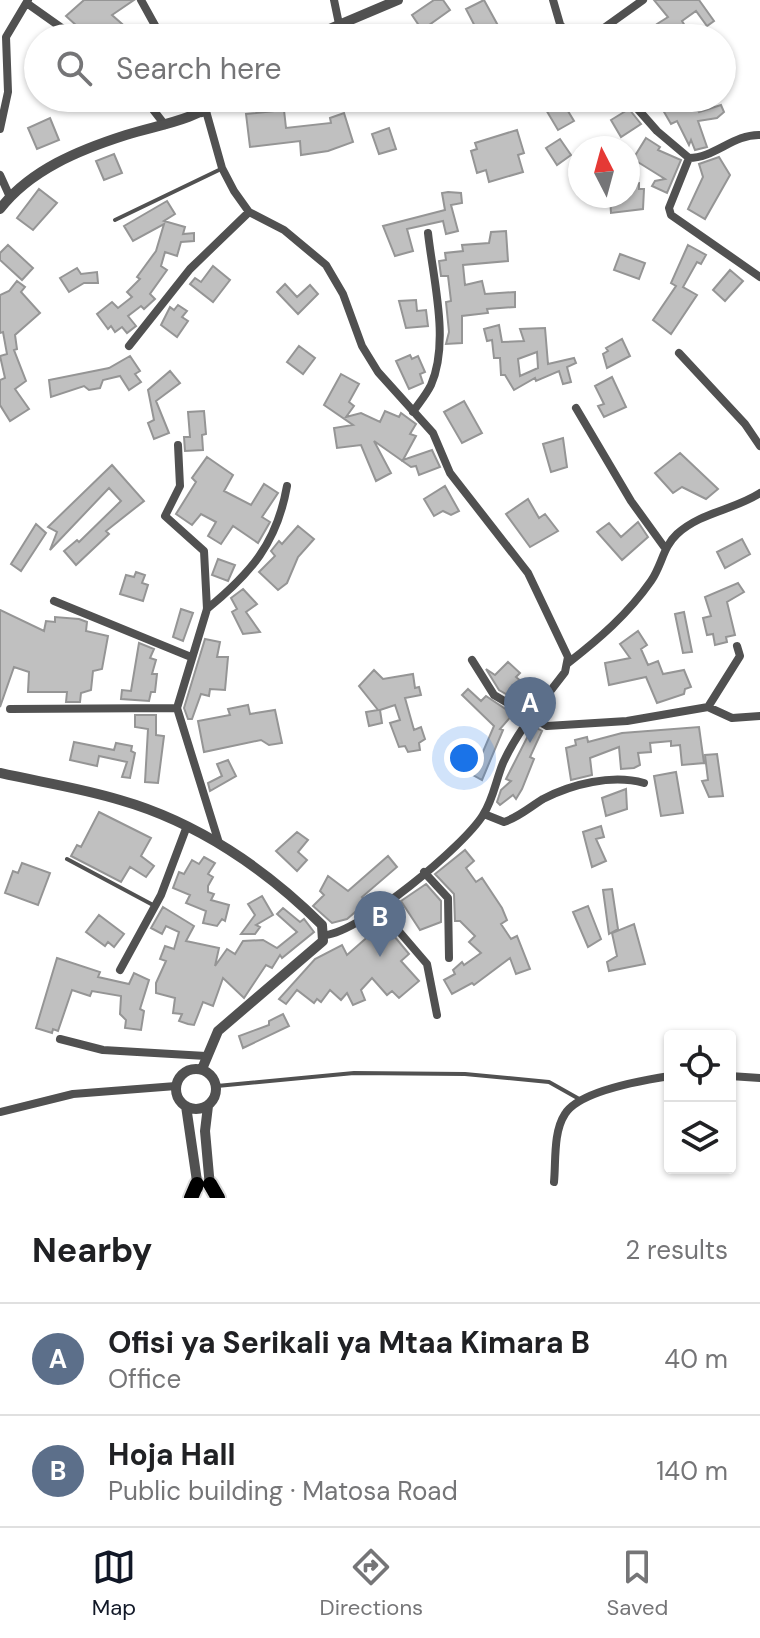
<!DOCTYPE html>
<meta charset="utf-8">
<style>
:root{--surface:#fff;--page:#f2f2f2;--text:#202124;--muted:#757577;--line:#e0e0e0;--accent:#111827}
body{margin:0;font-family:"DM Sans",sans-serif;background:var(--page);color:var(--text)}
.controls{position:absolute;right:24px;bottom:24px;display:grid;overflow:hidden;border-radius:8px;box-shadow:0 2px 6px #0004}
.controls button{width:72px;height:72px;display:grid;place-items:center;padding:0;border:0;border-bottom:2px solid var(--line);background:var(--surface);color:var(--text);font:40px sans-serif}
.compass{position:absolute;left:568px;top:136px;width:72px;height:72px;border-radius:50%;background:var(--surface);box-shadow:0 2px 6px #0004;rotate:354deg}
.you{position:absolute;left:464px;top:758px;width:28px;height:28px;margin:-20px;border:6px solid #fff;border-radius:50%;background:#1a73e8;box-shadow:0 0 0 12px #1a73e833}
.badge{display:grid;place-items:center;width:52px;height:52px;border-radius:50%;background:var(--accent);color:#fff;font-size:26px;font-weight:700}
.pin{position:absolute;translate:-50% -66px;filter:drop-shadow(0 2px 4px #0008)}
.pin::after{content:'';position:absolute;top:42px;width:28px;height:24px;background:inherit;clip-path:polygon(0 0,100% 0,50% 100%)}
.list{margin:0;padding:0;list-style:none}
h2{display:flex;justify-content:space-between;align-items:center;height:104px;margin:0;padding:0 32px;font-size:34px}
h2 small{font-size:26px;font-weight:400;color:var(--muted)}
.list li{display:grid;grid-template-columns:52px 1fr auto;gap:24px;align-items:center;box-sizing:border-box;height:112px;padding:0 32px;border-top:2px solid var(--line)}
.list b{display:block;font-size:30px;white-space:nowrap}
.list p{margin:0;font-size:26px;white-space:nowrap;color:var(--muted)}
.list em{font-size:26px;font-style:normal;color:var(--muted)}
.icon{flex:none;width:44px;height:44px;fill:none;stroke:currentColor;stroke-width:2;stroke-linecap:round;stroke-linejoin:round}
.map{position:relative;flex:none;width:760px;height:1198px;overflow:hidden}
.search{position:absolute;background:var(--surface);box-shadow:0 2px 6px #0004;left:24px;right:24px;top:24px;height:88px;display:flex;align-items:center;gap:20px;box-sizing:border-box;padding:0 28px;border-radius:44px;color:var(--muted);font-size:30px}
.sheet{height:328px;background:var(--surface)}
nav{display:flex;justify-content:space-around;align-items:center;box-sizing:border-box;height:112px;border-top:2px solid var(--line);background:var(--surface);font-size:22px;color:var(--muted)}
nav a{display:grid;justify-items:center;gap:4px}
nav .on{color:var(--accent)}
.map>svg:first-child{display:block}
.building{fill:#c0c0c0;stroke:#959595;stroke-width:2;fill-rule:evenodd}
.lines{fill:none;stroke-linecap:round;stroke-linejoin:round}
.trunk-casing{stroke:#dbdbdb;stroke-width:18}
.service{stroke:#515151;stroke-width:4}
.minor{stroke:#515151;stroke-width:8}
.tertiary{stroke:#515151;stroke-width:10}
.trunk{stroke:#000;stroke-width:14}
</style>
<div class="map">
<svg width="760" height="1198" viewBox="0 0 760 1198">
<rect width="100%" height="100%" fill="#fff"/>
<!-- building -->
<path class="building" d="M84,0H134L112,15L138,38H90L66,16Z
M434,0H443L450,10L422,30L412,15Z
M484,0L501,31L498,32L501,38H481L466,9Z
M654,0H699L714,21L707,26L696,11L682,21L687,29L666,38L657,24L668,17Z
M539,98H560L574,121L558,130Z
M656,98H684L681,102L691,98L699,112L721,105L724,112L717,118L698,121L707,147L695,150L691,140L689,145L677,121L671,124Z
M629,109L641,124L621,137L611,120Z
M284,110L286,128L331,123L330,118L344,113L353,142L328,151L301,155L300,141L250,147L246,114Z
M50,118L59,140L37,149L28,128Z
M389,128L396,149L379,154L372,134Z
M517,130L524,153L518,155L523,172L489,182L486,170L477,173L471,151L477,149L475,143Z
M646,138L660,147L658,150L681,160L667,193L652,186L655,181L665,179L633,159Z
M560,139L571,155L557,165L546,148Z
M114,154L122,173L104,180L96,161Z
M719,157L730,175L705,219L688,209L703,177L699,164Z
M639,183V189H644L643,209L611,213L610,198L628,196V184Z
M39,189L57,203L33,230L17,218Z
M448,192L461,193L462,203L451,205L458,231L446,234L443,221L407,229L413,251L395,256L383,226L445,210L442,193Z
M167,201L175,214L164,221L185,227L183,234L194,233V241L181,242L177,256L165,252L161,266L167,270L150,294L155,299L144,309L141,306L128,316L136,326L127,333L122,327L115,332L111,326L108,329L97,314L112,302L118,308L132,297L127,292L140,279L137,277L156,251L164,224L133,241L124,226Z
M506,231L508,261L463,265L465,285L482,281L485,294L515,292V307L487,309L488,313L462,316V343L446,344L449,332L446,302L451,301L448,276H441L439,261L446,260L445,253L463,251L462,245L489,243L491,232Z
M8,245L33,268L22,280L0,260V253Z
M688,245L706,255L701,264L697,262L683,287L697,295L671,334L653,320L676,286L671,283Z
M620,254L645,263L639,279L614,270Z
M213,266L230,280L213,302L190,284L195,278L201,282Z
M77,268L81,274L97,272L98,283H84L69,292L60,278Z
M730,270L743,281L725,301L713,290Z
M17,281L25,287L21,292L40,313L15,335L17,349L14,350L26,381L15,389L29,409L10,421L0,405V380L5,378L0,356L7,354L3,332L0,333V295L9,291Z
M285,284L297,297L310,285L318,294L298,314L277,292Z
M416,300L417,311L426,310L428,326L406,328L399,301Z
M178,305L187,311L182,317L188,321L177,337L161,325L170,307L174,310Z
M499,325L502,342L524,341L520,329L545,328L548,364L574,358L576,363L567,367L571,382L563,384L559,371L536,381L535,378L514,390L505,375H501L500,358H494L492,340L487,341L484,329ZM537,352L538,368L520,376L518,359Z
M622,339L630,356L607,368L603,354L608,351L606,348Z
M299,346L315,358L303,374L287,362Z
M410,355L412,359L418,356L425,372L420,374L423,383L409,389L396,361Z
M130,356L140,371L135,374L141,382L129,390L120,376L103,380L100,388L89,390L84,386L51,397L49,380L109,368Z
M170,371L180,383L156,401L169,433L154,439L148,423L154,420L148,390Z
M341,374L359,384L349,402L354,406L346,417L361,413L380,422L385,411L399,417L401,413L416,424L410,434L416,436L403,460L432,450L440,467L419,475L416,466L411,467L374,441L391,473L376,481L361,445L337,448L334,428L353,425L324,405Z
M612,377L626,407L604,417L598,406L604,404L595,386Z
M464,401L482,433L462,443L444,412Z
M204,411L206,434L202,435L203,450L185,451L184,437H190L188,412Z
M563,438L567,467L551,472L543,444Z
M680,453L718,489L706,499L682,487L673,493L655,473Z
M207,457L233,475L224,491L251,505L264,484L278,493L262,517L270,522L258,543L233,526L221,544L208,536L216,522L201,514L192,525L176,514L196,482L192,478Z
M112,465L144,501L106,531L109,534L76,565L64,551L77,540L79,542L121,501L109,488L50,550L57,532L48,527Z
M445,486L459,511L451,515L443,511L434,516L424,499Z
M528,499L539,518L545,514L558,531L530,547L506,514Z
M638,522L648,537L622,560L597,532L609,523L621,537Z
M36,524L46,533L21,571L11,564Z
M298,526L314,539L298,557L287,583L278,590L259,572L275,556L271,551L279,541L282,544Z
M742,539L750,554L725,568L717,552Z
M218,559L235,565L228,581L212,575Z
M136,572L145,575L142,583L148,585L143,601L120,594L126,575L134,577Z
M738,583L744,592L727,602L735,635L726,637L727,642L715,645L713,634L707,635L703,618L711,616L705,597Z
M243,589L257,604L246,612L260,632L243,634L232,612L237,609L231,598Z
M181,609L193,613L183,641L173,637Z
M0,610L44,631L46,621L55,622V617L79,619L87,622L86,631L108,636L102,669L93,671L91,690L81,693L80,702H66L67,692H28L29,672L14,667L0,707Z
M684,612L692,652L683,653L675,614Z
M638,631L647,645L641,649L648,665L658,661L663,674L684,670L691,687L685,689L684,694L657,703L646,677L609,685L605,663L630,658L620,644Z
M205,639L220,642L217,657H228L225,690L210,689L209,696L201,694L192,719H188L184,708Z
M139,643L154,649L150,658L156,660L152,674H157L155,692H151L149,701L121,699L122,690L131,691Z
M508,662L520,673L516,677L535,693L525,705L499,690L486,669L495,675Z
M374,670L383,679L413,674L415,688L419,687L421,695L405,698L414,730L421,727L425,739L419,743L420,750L408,752L405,746L399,747L390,723L400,720L395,705L380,710L382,723L369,726L366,712L378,710L359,686Z
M468,689L481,701L486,696L513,714L500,729L503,730L482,780L473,775L494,726L462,695Z
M248,705L250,714L275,710L282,743L269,745L261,740L204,752L198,721L230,715L228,709Z
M135,715H156V735L164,736L158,783L145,782L148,729L135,727Z
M533,726L542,731L530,757L534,759L522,789L516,799L513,795L500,805L497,802L501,790L511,781L506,779Z
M699,727L704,763L682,765L680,745L671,746V741L650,743L651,752L638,753L640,765L634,768L621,769L619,747L590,758L592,775L571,780L566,748L576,745L575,740L587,737L588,742L622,733Z
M74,742L114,750L116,743L132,746L131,751L135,753L130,778L122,777L127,762L99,756L97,766L70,760Z
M717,754L723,796L709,797L702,781L708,780L705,755Z
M228,760L236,776L210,791L208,783L222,776L217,764Z
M676,772L683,813L661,816L654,776Z
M626,789L627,809L606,816L602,798Z
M99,812L151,838L141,856L154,866L146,877L130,867L121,882L71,856L77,845L81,847Z
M601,826L604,837L596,839L606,861L592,867L583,832Z
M297,832L308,840L298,852L307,860L297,871L276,851Z
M465,850L474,861L466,868L476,882L482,878L502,908L507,920L501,924L511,939L517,936L530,969L516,974L510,958L474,985L472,983L452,994L444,980L455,974L453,970L462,962L464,965L481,953L469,942L475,936L460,921H455L454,894L435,874Z
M388,856L397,867L362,897L367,902L347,919L332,923L313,906L324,895L320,891L328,876L348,891Z
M204,857L215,863L208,874L213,877L208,886V892L214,894L211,900L229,905L225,921L222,919L217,926L203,923L206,911L186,903L190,895L173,888L179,872L184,874L192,860L199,864Z
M22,863L50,873L38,905L5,893L13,871L18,873Z
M426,884L441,901V922L420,930L401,901Z
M612,889L618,929L609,934L603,890Z
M262,896L273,915L256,925L260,927L255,934H241L255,915L248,904Z
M588,906L601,939L588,947L573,912Z
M163,907L194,926L186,941L219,948L215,966L227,949L235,954L243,941L263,940L277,948L297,932L277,914L283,908L300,922L304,919L314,932L282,958L280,955L272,968L266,965L244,998L223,978L213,1006L203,1002L194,1025L188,1024L179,1021L182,1014L173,1013L175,998L156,993V983L166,961L160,959L165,946L174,949L179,932L166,926L162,934L151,928Z
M99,915L124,934L114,947L108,942L105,946L86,932Z
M380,919L409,954L401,961L419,981L399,998L392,991L387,995L372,978L361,990L365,1000L353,1005L347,993L341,1000L330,990L321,1002L317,999L314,1003L297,990L286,1004L279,999L315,959L342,945L347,955L372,933L369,929Z
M634,924L645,964L609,971L607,962L617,956L612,933Z
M57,958L100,972L98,977L129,984L134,973L149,980L140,1009L144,1011L141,1030L125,1028L126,1020L120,1014L121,996L92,991L90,996L72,990L58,1031L53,1029L52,1033L36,1028Z
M283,1014L289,1026L243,1048L239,1036L269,1025V1021Z"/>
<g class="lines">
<!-- trunk casing -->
<g class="trunk-casing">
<path id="trunk" d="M210,1184L218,1198
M191,1198L197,1184"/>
</g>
<!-- service -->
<path class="service" d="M115,220L221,169
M67,859L153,905
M217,1086L354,1073L465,1074L549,1082L581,1100"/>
<!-- minor -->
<path class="minor" d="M141,0L162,38
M334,0L339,24
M553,0L560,24L569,38
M28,4L76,38
M590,38L643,0
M144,98L165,125
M195,98L202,113
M628,98L657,131L689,158C714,158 734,134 760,135
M206,111L222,168L234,191L249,212L284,230L326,265L343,294L362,346L378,372L433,433L450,473L528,573L568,657L565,672C543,701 518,730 503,763C496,780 493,800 483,815C464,846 361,932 325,935
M0,129L8,92L6,37L28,0
M689,158L669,208L671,215L760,277
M0,175L10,197
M129,346L190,269L249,212
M679,353L745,424L760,446
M576,408L631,501L665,548
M413,412C419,403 426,395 431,385C450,342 433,279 428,233
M178,445L180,486L165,516L204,551L207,609L177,708L219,843
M54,601L191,657
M207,609C251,573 277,543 287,486
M472,660L494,695L547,726L627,721L708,707L732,718L760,716
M568,663C599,639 628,614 651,581C662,565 663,547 677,534C701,512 734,510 760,493
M708,707L740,656L737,646
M10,709L177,708
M484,814L504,822C519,817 530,807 543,799C572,784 612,774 644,783
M424,872L448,898L449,958
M379,908L427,964L437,1015
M120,970L161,895L187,826
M60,1039L103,1050L206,1056
M730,1076L760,1078
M0,1112L73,1094L176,1086
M554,1182C556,1162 553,1132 565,1114C579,1091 644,1080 670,1076"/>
<!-- tertiary -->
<path class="tertiary" d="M308,38L398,0
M0,209C30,170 79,150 126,135C161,124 193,121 223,98
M0,773C40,782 81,788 120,800C197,822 266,869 322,925L323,941L218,1031L202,1069
M176 1089a20 20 0 1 1 40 0a20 20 0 1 1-40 0Z
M186,1106L198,1188
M208,1106L205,1131L210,1187"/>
<!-- trunk -->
<use href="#trunk" class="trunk"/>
</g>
</svg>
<div class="controls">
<button><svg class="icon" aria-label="locate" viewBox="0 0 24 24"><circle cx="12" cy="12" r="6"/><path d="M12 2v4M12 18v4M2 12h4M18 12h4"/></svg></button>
<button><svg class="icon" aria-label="layers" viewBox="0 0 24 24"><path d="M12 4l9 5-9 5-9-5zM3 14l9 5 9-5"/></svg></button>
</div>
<svg class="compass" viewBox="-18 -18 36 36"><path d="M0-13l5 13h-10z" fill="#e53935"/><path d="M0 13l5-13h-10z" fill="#757577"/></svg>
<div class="you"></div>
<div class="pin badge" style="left:530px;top:743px;background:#5c6f8a">A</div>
<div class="pin badge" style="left:380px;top:957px;background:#5c6f8a">B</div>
<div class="search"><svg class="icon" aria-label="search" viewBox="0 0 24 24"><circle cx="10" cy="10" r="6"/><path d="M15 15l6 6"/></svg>Search here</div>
</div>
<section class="sheet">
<h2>Nearby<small>2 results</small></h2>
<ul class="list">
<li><span class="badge" style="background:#5c6f8a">A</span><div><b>Ofisi ya Serikali ya Mtaa Kimara B</b><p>Office</p></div><em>40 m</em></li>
<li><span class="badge" style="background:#5c6f8a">B</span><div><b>Hoja Hall</b><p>Public building · Matosa Road</p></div><em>140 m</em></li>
</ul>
</section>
<nav>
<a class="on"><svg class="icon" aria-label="map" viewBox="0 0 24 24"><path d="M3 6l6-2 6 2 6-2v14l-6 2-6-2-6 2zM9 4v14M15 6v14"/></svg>Map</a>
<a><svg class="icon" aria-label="directions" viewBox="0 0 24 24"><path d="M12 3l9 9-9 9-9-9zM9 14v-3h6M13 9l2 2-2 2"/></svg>Directions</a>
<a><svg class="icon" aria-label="saved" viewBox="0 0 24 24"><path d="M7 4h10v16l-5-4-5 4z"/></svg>Saved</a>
</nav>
